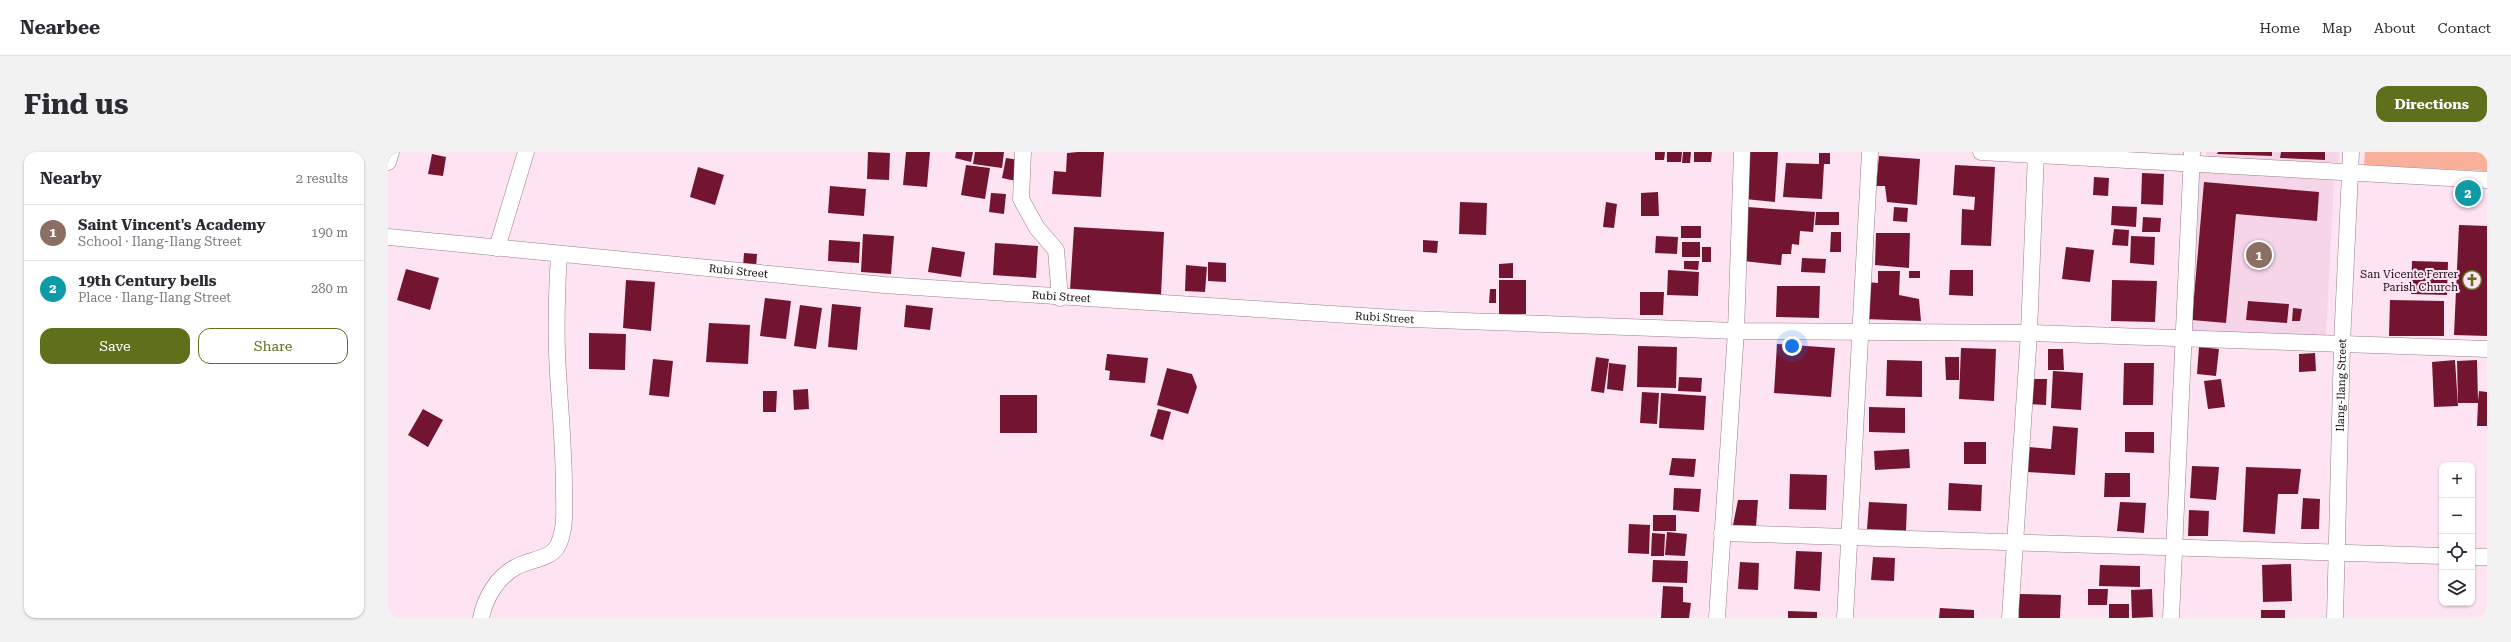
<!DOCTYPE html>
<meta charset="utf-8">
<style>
:root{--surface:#fff;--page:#f2f2f3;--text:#2b2b33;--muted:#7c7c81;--line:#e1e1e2;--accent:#5f701d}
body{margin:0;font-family:"Roboto Serif",serif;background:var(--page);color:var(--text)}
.controls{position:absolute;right:12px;bottom:12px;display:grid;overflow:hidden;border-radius:8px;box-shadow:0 1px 3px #0004}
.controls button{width:36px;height:36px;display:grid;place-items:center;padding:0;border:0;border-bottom:1px solid var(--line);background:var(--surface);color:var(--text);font:20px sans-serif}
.you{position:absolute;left:1404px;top:194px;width:14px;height:14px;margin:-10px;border:3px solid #fff;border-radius:50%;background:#1a73e8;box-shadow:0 0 0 6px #1a73e833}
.badge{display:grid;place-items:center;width:26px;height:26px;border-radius:50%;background:var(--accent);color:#fff;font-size:13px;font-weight:700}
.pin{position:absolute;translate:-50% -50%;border:2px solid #fff;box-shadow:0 1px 4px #0006}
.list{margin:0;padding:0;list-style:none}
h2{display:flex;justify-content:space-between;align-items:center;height:52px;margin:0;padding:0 16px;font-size:17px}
h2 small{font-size:13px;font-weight:400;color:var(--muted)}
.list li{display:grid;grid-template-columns:26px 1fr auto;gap:12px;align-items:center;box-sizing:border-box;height:56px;padding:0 16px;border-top:1px solid var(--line)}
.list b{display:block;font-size:15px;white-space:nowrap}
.list p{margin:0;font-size:13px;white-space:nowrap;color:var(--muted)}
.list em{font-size:13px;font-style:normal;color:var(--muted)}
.actions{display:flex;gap:8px;padding:12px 16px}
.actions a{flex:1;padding:9px 0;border:1px solid var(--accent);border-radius:12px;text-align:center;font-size:14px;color:var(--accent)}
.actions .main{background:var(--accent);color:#fff}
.icon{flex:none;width:22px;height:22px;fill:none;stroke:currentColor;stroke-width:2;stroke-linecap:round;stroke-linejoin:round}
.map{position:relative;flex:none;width:2099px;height:466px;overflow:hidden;border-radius:12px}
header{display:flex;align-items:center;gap:24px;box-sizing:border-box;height:56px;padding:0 20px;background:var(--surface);border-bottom:1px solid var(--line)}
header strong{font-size:19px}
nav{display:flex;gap:22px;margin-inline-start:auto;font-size:14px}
.intro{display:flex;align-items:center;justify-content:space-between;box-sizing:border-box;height:96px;padding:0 24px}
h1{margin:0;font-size:28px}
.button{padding:10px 18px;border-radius:12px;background:var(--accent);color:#fff;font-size:14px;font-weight:700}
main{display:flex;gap:24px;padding:0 24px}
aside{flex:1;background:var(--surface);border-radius:12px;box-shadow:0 1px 3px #0004}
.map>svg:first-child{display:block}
.built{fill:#f6d5e8}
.green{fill:#f8b09a}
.building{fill:#731430}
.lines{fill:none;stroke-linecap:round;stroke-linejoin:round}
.minor-casing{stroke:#977f8d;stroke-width:17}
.minor{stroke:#fff;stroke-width:16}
.labels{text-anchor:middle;stroke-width:4;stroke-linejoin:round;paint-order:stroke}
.street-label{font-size:11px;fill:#140b10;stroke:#fee3f3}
.poi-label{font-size:11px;fill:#140b10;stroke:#fee3f3;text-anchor:end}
</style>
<header>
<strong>Nearbee</strong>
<nav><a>Home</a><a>Map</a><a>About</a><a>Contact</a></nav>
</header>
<div class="intro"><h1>Find us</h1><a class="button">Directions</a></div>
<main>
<aside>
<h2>Nearby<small>2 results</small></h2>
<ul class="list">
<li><span class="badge" style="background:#8d6e63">1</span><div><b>Saint Vincent's Academy</b><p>School · Ilang-Ilang Street</p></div><em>190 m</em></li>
<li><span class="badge" style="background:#0f9aa8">2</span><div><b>19th Century bells</b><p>Place · Ilang-Ilang Street</p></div><em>280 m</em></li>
</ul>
<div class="actions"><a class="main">Save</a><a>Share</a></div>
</aside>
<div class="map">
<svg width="2099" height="466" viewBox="0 0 2099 466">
<rect width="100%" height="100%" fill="#fee3f3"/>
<!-- built -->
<path class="built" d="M1818,0H1951L1950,11L1818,5Z
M1805,20L1946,27L1938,185L1797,178Z"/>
<!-- green -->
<path class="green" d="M1977,0H2099V19L1976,13Z"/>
<!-- building -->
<path class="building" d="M480,0L502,1L501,28L479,27Z
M518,0H542L539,35L515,33Z
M568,0H585L583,10L567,6Z
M587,0H616L614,16L585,12Z
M690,0H716L713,45L664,42L666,19L678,20L679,1Z
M1267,0H1277L1276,8H1267Z
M1279,0H1294L1293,10H1279Z
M1295,0H1303L1302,11H1294Z
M1306,0H1324L1323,10H1306Z
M1361,0H1390L1387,50L1357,47Z
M1830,0H1884V4L1829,2Z
M1893,0H1937V8L1892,6Z
M1431,1H1442V12H1436L1434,47L1395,45L1398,11L1431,12Z
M44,2L58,5L55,24L40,22Z
M1491,4L1532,7L1529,53L1499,50L1497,34H1488Z
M618,6L632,8L628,29L614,26Z
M578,13L602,16L597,47L573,43Z
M1567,13L1607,15L1603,94L1573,93L1574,57L1586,58L1587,45L1565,43Z
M310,15L336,23L327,53L302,45Z
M1754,21L1776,22L1775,53L1753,52Z
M1706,25L1721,26L1720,44L1705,43Z
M1816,30L1931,40L1929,69L1848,62L1838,171L1804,168Z
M442,34L478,37L476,64L440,61Z
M1270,40L1271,64H1253V41Z
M603,41L618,42L616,62L601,60Z
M1072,50L1099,51L1098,83L1071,82Z
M1218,50L1229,52L1226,76L1215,75Z
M1724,54L1749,55L1748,75L1723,73Z
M1360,55L1427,60L1425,80L1412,79L1411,93L1404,92L1403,102H1394L1393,113L1355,109Z
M1506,55L1520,56L1519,70L1505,69Z
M1428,60H1451V73H1427Z
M1755,65L1773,66L1772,80H1754Z
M2071,73L2099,74V184L2066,183Z
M1293,74H1313V86H1293Z
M686,75L776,80L773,143L682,138Z
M1726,77L1741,78L1740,94L1724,93Z
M1443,80H1453V100H1442Z
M1488,81H1522L1521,116L1487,113Z
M475,82L506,84L503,122L473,120Z
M1268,84L1290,85L1289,102L1267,101Z
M1743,84L1767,85L1766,113L1742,111Z
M441,88L472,90L471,111L440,109Z
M1035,88L1050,89L1049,101L1035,100Z
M1294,90H1312V105H1294Z
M607,91L650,94L648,126L605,123Z
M544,95L577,100L573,125L540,120Z
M1314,95H1323V110H1314Z
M1678,95L1706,98L1702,130L1674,127Z
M356,101L369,102L368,116L355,115Z
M1414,106L1438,107L1437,121L1413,120Z
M1296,109H1311L1310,118L1296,117Z
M2024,109L2060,110L2059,143L2023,142Z
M820,110L838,111V130L820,129Z
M1125,111V126H1111V112Z
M798,113L819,115L817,140L797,139Z
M18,117L51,126L42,158L9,148Z
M1280,118L1311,120L1310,144L1279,143Z
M1562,118H1585V144L1561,143Z
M1490,119H1512L1511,143L1531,147L1533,169L1476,167L1479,130L1490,131Z
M1521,119H1532V126H1521Z
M238,128L267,130L263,179L235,176Z
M1111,128H1138V162H1111Z
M1724,128L1769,129L1767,170L1723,169Z
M1389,134H1432L1431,166L1388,165Z
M1102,137H1108V151H1101Z
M1252,140H1276L1275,163H1252Z
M377,146L403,149L398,187L372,184Z
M2002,148L2056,149V184H2001Z
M1860,149L1901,152L1899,171L1858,168Z
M444,152L473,155L469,198L440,195Z
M412,153L434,156L428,197L406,194Z
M518,153L545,156L542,178L516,175Z
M1905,156L1914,157L1912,169H1904Z
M321,171L362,173L360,212L318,210Z
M201,181L238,182L237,218L201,217Z
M1389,192L1447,196L1443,245L1386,241Z
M1250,194L1289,195L1288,236L1249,235Z
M1811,195L1831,197L1828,224L1809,222Z
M1573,196L1608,197L1606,249L1571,247Z
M1660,197H1675L1676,218H1660Z
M1927,201L1928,219L1911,220V202Z
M719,202L760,206L757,231L721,228L722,219L717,218Z
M1208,205L1221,207L1216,241L1203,239Z
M1557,205H1571V228H1558Z
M265,207L285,209L281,245L261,243Z
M1499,208L1534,209V245L1498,244Z
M2067,208L2070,254L2046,255L2044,210Z
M2089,208L2090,249L2091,239L2099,240V274H2089L2090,251H2070L2069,209Z
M1221,211L1238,213L1235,239L1219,237Z
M1736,211H1766L1765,253H1735Z
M779,216L804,222L809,235L800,262L769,253Z
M1665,219L1695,221L1693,258L1663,256Z
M1291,225L1314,226L1313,240L1290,239Z
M1643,227H1659L1658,253L1642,252Z
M1833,227L1837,255L1820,257L1816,229Z
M420,237L421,257L406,258L405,238Z
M375,239H389L388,260H375Z
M1254,240L1271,241L1269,272L1252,271Z
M1273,241L1318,244L1316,278L1271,276Z
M612,243H649V281H612Z
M1481,255L1517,256V281L1481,280Z
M35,257L55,268L40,295L20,283Z
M770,257L783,260L775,288L762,284Z
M1665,274L1690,276L1687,323L1639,320L1641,295L1663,297Z
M1737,280H1766V301L1737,300Z
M1576,290H1598V312H1576Z
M1521,297L1522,316L1487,318L1486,299Z
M1284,306L1308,307L1306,325L1281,323Z
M1804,314L1831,315L1828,348L1802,346Z
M1858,315L1913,317L1910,342H1890L1887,382L1855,380Z
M1717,321H1742V345H1716Z
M1402,322L1439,323L1438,358L1401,357Z
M1561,331L1594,333L1593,359L1560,358Z
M1286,336L1313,337L1311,360L1285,358Z
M1915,346L1932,347L1931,377H1913Z
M1350,348H1370L1368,375L1345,373Z
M1481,350L1519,352L1518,379L1479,377Z
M1732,350L1758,351L1756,381L1729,379Z
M1801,358L1821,359L1820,384H1800Z
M1265,363H1288V379H1265Z
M1241,372L1262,373L1261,402L1240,401Z
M1279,380L1299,382L1297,404L1277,403Z
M1264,381L1277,382L1276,404H1263Z
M1408,399L1434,400L1432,439L1406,437Z
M1485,405L1507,406L1506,429L1483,428Z
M1265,408L1300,409L1299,431L1264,430Z
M1352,410L1371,411L1370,438L1350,437Z
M1903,412L1904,449L1875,450L1874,413Z
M1712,413L1752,414V435L1711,434Z
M1275,434L1295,435V450L1303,451L1301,466H1273Z
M1700,437H1720L1719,453H1700Z
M1764,437L1765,465L1744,466L1743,438Z
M1631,442L1673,443L1672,466H1631Z
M1721,452H1741V466H1721Z
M1552,456L1586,458V466H1551Z
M1873,458H1897V466H1873Z
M1400,459L1429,460V466H1400Z"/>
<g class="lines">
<!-- minor casing -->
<g class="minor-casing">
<g id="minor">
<path d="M635,0L633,47L649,76L668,98L672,146"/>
<path d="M1593,0L2099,28"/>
<path d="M0,10L3,0"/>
<path id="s1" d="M0,85L496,133L1022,167L1348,179L1641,181L2099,197"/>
<path d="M109,96L138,0"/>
<path d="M1334,381L2054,404"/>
<path d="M2084,405H2099"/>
<path d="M93,466C97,446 109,425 128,415C141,407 165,408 171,391C178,374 176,356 176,338C176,292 171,247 169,202C168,169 169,135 171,102"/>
<path d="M1329,466L1348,179L1354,0"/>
<path d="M1457,466L1482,0"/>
<path d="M1622,466L1641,181L1648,0"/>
<path d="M1783,466L1804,0"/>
<path id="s2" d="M1947,466L1954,192L1963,0"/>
</g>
</g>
<!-- minor -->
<use href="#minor" class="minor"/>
</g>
<!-- icons -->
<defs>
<g id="church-ring" transform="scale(1)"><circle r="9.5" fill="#fee3f3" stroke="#5f701d" stroke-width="1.5"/><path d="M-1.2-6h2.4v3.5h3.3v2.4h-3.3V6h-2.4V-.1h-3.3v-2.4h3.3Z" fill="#5f701d"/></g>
</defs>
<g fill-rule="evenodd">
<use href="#church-ring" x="2084" y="128"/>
</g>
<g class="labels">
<!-- street labels -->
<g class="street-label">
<text dy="4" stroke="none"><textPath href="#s1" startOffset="352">Rubi Street</textPath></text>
<text dy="4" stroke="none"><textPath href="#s1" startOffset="676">Rubi Street</textPath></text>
<text dy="4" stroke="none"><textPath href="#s1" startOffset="1000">Rubi Street</textPath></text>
<text dy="4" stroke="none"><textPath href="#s2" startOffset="233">Ilang-Ilang Street</textPath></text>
</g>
<!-- poi labels -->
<g class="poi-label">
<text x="2070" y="126">San Vicente Ferrer<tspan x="2070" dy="13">Parish Church</tspan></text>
</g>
</g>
</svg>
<div class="controls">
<button>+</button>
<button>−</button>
<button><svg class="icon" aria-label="locate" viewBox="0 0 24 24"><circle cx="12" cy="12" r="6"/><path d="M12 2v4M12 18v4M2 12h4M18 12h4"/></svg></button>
<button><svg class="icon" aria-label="layers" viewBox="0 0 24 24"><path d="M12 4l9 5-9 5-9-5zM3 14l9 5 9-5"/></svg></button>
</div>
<div class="you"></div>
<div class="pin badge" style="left:1871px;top:103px;background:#8d6e63">1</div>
<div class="pin badge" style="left:2080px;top:41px;background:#0f9aa8">2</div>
</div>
</main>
